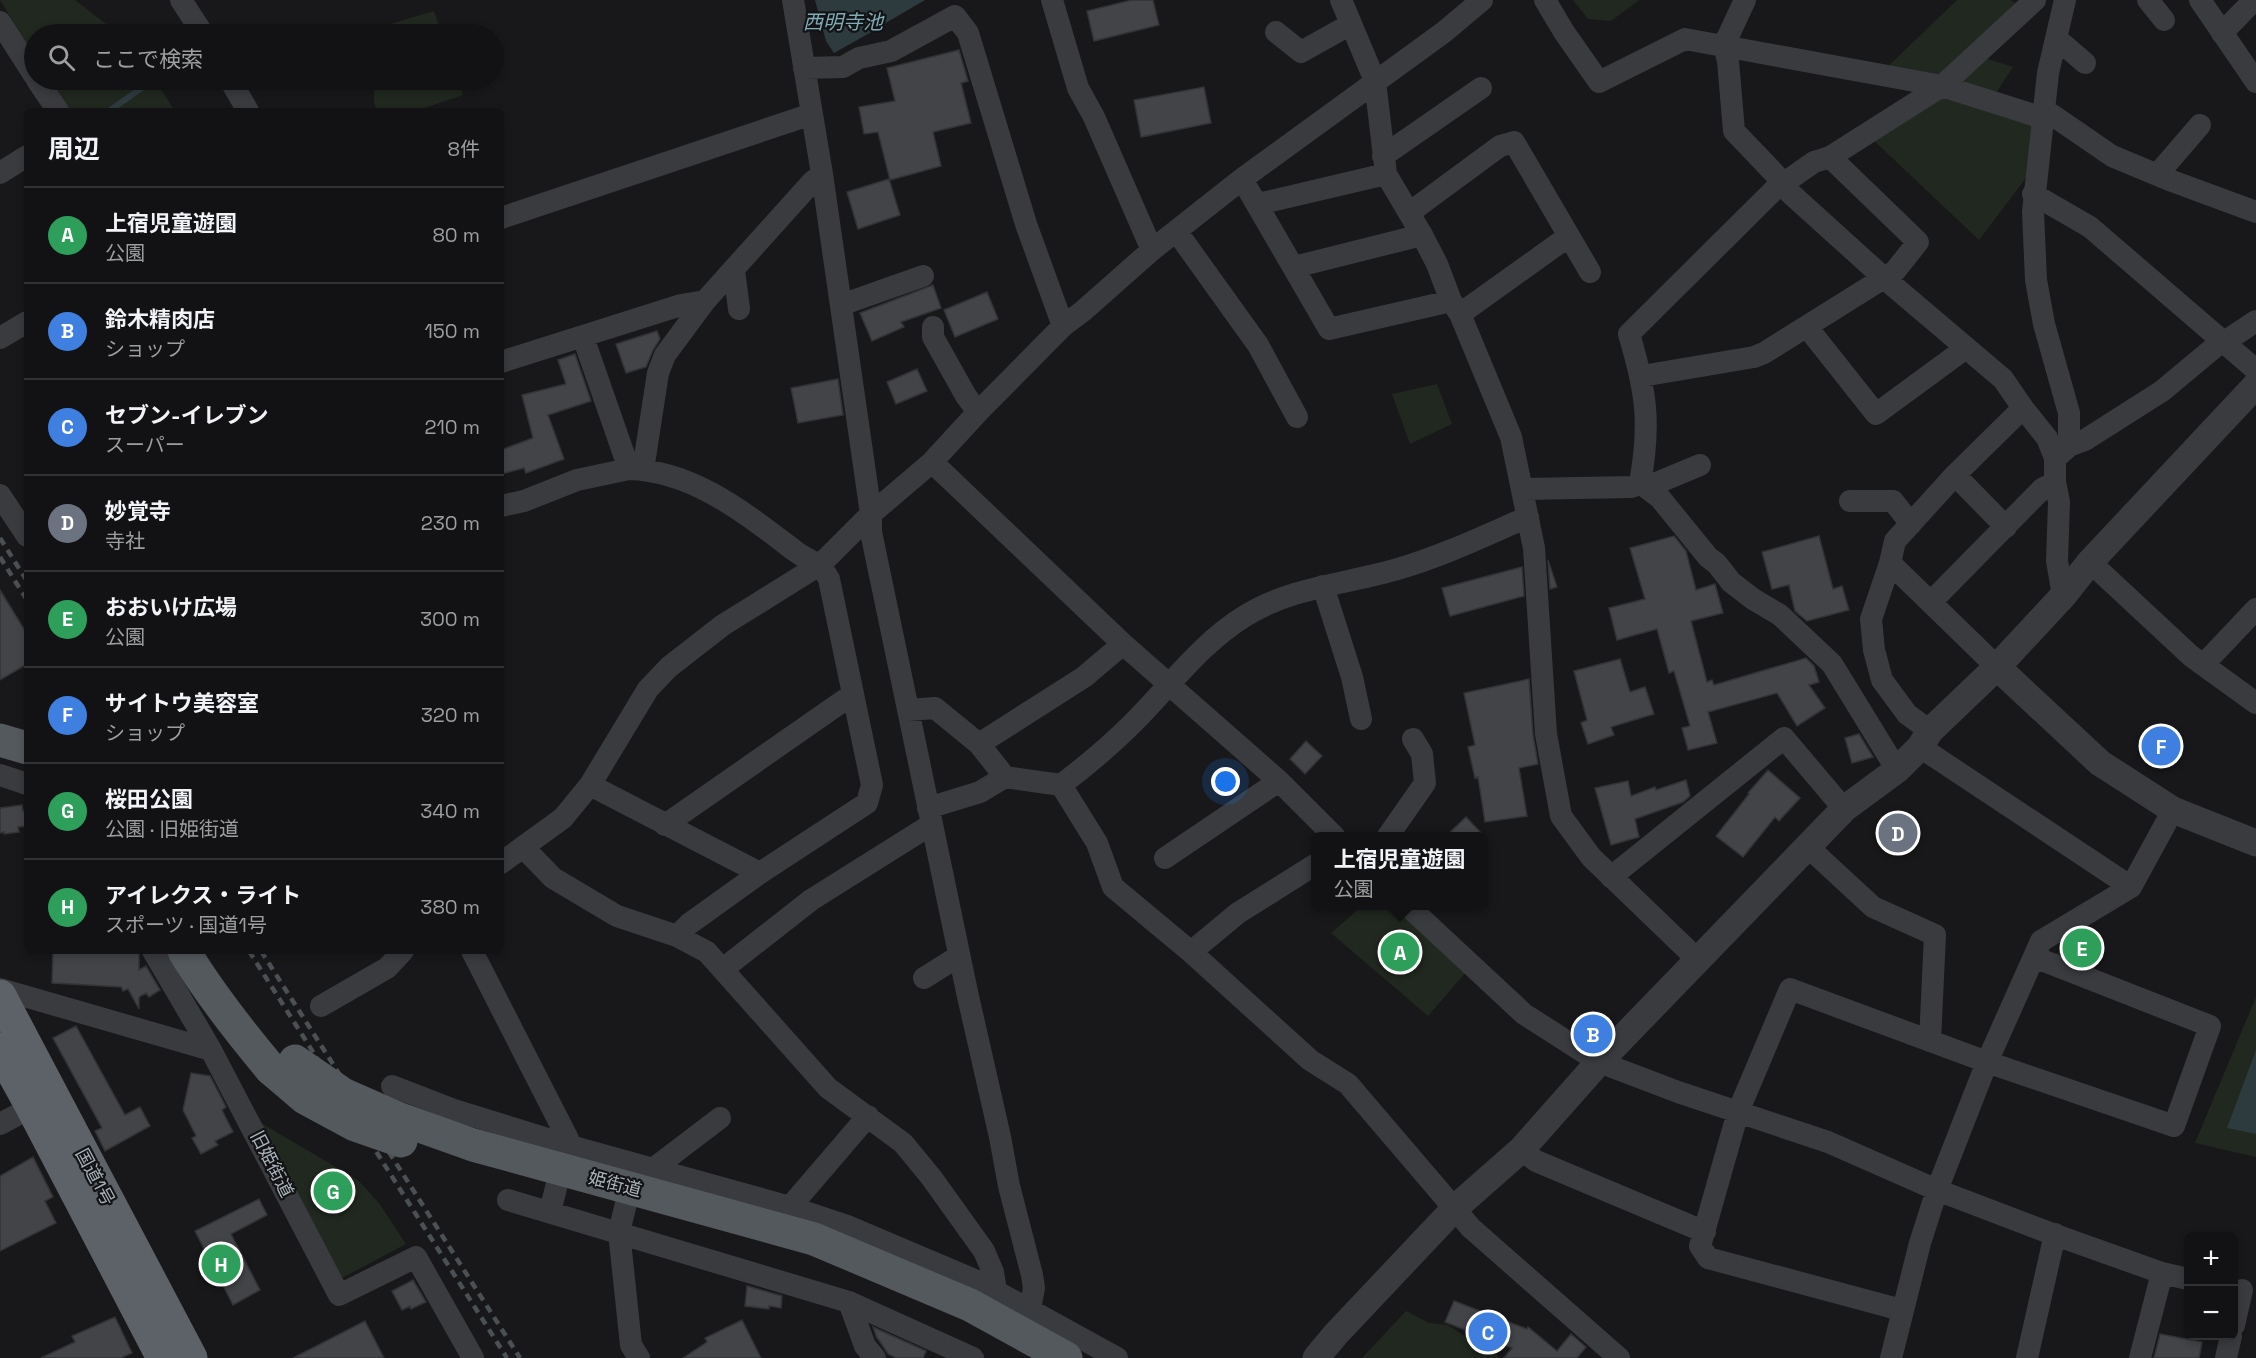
<!DOCTYPE html>
<html lang="ja">
<meta charset="utf-8">
<style>
:root{--surface:#121214;--page:#1f2022;--text:#f1f3f6;--muted:#9c9ea0;--line:#313234;--accent:#fa8230}
body{margin:0;font-family:"Space Grotesk","Noto Sans JP",sans-serif;background:var(--page);color:var(--text)}
.controls{position:absolute;right:18px;bottom:18px;display:grid;overflow:hidden;border-radius:9px;box-shadow:0 3px 9px #0003}
.controls button{width:54px;height:54px;display:grid;place-items:center;padding:0;border:0;border-bottom:2px solid var(--line);background:var(--surface);color:var(--text);font:30px sans-serif}
.you{position:absolute;left:1226px;top:782px;width:21px;height:21px;margin:-15px;border:4px solid #fff;border-radius:50%;background:#1a73e8;box-shadow:0 0 0 9px #1a73e833}
.badge{display:grid;place-items:center;width:39px;height:39px;border-radius:50%;background:var(--accent);color:#fff;font-size:20px;font-weight:700}
.pin{position:absolute;translate:-50% -50%;border:3px solid #fff;box-shadow:0 2px 6px #0006}
.popup{position:absolute;left:1311px;top:832px;width:177px;height:78px;box-sizing:border-box;display:grid;place-content:center;border-radius:9px;background:var(--surface);filter:drop-shadow(0 2px 4px #0005);font-size:20px;white-space:nowrap;color:var(--muted)}
.popup b{font-size:22px;color:var(--text)}
.popup::after{content:'';position:absolute;left:50%;top:100%;margin-left:-12px;border:12px solid transparent;border-top-color:var(--surface)}
.list{margin:0;padding:0;list-style:none}
h2{display:flex;justify-content:space-between;align-items:center;height:78px;margin:0;padding:0 24px;font-size:26px}
h2 small{font-size:20px;font-weight:400;color:var(--muted)}
.list li{display:grid;grid-template-columns:39px 1fr auto;gap:18px;align-items:center;box-sizing:border-box;height:96px;padding:0 24px;border-top:2px solid var(--line)}
.list b{display:block;font-size:22px;white-space:nowrap}
.list p{margin:0;font-size:20px;white-space:nowrap;color:var(--muted)}
.list em{font-size:20px;font-style:normal;color:var(--muted)}
.icon{flex:none;width:33px;height:33px;fill:none;stroke:currentColor;stroke-width:2;stroke-linecap:round;stroke-linejoin:round}
.map{position:relative;flex:none;width:2256px;height:1358px;overflow:hidden}
.search{position:absolute;background:var(--surface);box-shadow:0 3px 9px #0003;left:24px;top:24px;width:480px;height:66px;display:flex;align-items:center;gap:15px;box-sizing:border-box;padding:0 21px;border-radius:33px;color:var(--muted);font-size:22px}
.panel{position:absolute;background:var(--surface);box-shadow:0 3px 9px #0003;left:24px;top:108px;width:480px;height:846px;border-radius:9px}
.map>svg:first-child{display:block}
.green{fill:#20281f}
.water{fill:#2d3b3f}
.lines{fill:none;stroke-linecap:round;stroke-linejoin:round}
.stream{stroke:#2d3b3f;stroke-width:6}
.building{fill:#424447;stroke:#323336;stroke-width:1.5}
.minor{stroke:#393b3f;stroke-width:22}
.tertiary{stroke:#393b3f;stroke-width:27}
.primary{stroke:#54595e;stroke-width:33}
.trunk{stroke:#5c6267;stroke-width:33}
.rail{stroke:#4b5054;stroke-width:4.5;stroke-dasharray:8 6;stroke-linecap:butt}
.primary-bridge{stroke:#54595e;stroke-width:33}
.labels{text-anchor:middle;stroke-width:4.5;stroke-linejoin:round;paint-order:stroke}
.street-label{font-size:18px;fill:#a9b3ba;stroke:#131315}
.water-label{font-size:20px;font-style:italic;fill:#7fabb6;stroke:#131315}
</style>
<div class="map">
<svg width="2256" height="1358" viewBox="0 0 2256 1358">
<rect width="100%" height="100%" fill="#18181a"/>
<!-- green -->
<path class="green" d="M0,0H75L119,34H34V56Z
M1573,0H1639L1611,21L1588,19Z
M1957,0H2010L2023,7L1945,78L1883,71Z
M434,11L442,34H378L377,28Z
M1979,56L2013,67L1992,99L1947,85Z
M49,80H155L175,111H69Z
M374,80H458L463,95L415,111H377L374,102Z
M1940,93L2033,122L2029,174L1979,240L1869,136Z
M1437,384L1452,424L1410,444L1392,394Z
M1362,906H1396L1467,971L1428,1016L1331,933Z
M2083,933L2105,940L2094,972L2052,957Z
M2256,997V1157L2195,1143Z
M261,1123L358,1180L379,1203L406,1244L342,1278Z
M1406,1311L1429,1323L1448,1325L1463,1335L1479,1338L1494,1349L1499,1358H1362Z"/>
<!-- water -->
<path class="water" d="M815,0H925L884,24V27L877,32L875,30L834,53L826,41Z
M2256,1050V1134L2227,1128Z"/>
<g class="lines">
<!-- stream -->
<path class="stream" d="M109,111L146,85"/>
</g>
<!-- building -->
<path class="building" d="M1132,0H1153L1159,25L1094,41L1087,11Z
M959,50L968,81L961,83L971,123L933,132L941,166L890,180L878,132L864,134L859,107L895,101L887,68Z
M1204,87L1211,123L1141,137L1134,100Z
M889,179L900,215L858,229L847,192Z
M933,285L941,308L901,322L904,327L872,341L860,313Z
M987,292L998,319L955,337L944,310Z
M657,331L660,339L653,350L646,367L626,373L616,344Z
M575,354L591,401L548,415L564,459L526,473L524,468L501,474V450L533,438L522,395L566,384L558,360Z
M917,369L927,391L896,404L887,382Z
M838,379L843,415L798,423L791,388Z
M1674,536L1686,551L1696,590L1715,584L1723,613L1691,621L1707,682L1712,680L1714,685L1806,658L1814,666L1819,682L1809,685L1825,708L1797,726L1777,693L1708,712L1717,743L1688,750L1682,728L1690,726L1674,671L1669,673L1657,629L1617,640L1609,608L1645,599L1630,548Z
M1819,536L1833,589L1842,586L1849,610L1807,621L1795,611L1789,585L1772,589L1762,552Z
M1548,560L1557,587L1550,589Z
M1522,567L1524,596L1450,616L1442,588Z
M0,590L27,634V664L0,680Z
M1620,659L1630,692L1645,687L1654,714L1611,727L1614,735L1588,744L1581,723L1587,720L1574,671Z
M1529,679L1533,735L1538,764L1519,768L1527,816L1485,822L1478,777L1475,778L1468,747L1475,745L1464,693Z
M1859,734L1873,757L1852,763L1845,738Z
M1306,741L1322,756L1305,774L1290,759Z
M1768,770L1800,798L1779,821L1775,817L1743,857L1716,836L1749,794L1748,793Z
M1686,780L1690,796L1683,802L1635,819L1639,837L1611,845L1595,788L1628,781L1631,796L1655,787L1656,790Z
M22,805L23,811L27,810V826L18,827L19,832L4,834V832L0,833V808Z
M1466,817L1485,837H1445Z
M53,951H139V970L146,966L160,990L149,997L146,993L139,997V1009L128,989L123,991L121,987L52,983Z
M76,1026L125,1115L140,1107L150,1126L105,1151L95,1131L102,1128L53,1038Z
M191,1073L210,1076L226,1107L222,1110L233,1132L215,1141L218,1145L201,1154L192,1138L196,1136L183,1110Z
M33,1157L53,1197L45,1201L56,1223L0,1251V1176Z
M259,1199L267,1215L231,1234L260,1290L233,1305L195,1231Z
M413,1280L426,1302L411,1309L410,1306L402,1310L392,1291Z
M747,1286L782,1296L781,1308L769,1306V1309L745,1306Z
M1454,1301L1527,1329L1528,1327L1557,1351L1571,1334L1586,1347L1577,1358H1504L1512,1348L1445,1322Z
M115,1317L132,1353L121,1358H41L75,1342L72,1336Z
M742,1320L761,1358H683L707,1342L705,1338Z
M365,1321L384,1358H293Z
M873,1327L926,1351L923,1358H896L888,1354L879,1340L877,1338Z
M2160,1334L2202,1342L2199,1358H2154Z"/>
<g class="lines">
<!-- minor -->
<path class="minor" d="M181,0L203,34
M793,0L822,174L871,514V532L967,992L1000,1137L1009,1186L1032,1275L1034,1288L1030,1309
M1052,0L1078,88L1094,117L1152,250
M1341,0L1375,81L1386,174L1422,235L1437,264L1451,301L1460,314L1511,437L1534,548L1546,734L1561,816L1591,857L1698,960
M1545,0L1564,32L1599,82L1685,39L1942,86L2043,118
M1745,0L1724,45L1728,61L1734,131L1775,174L1790,193L1884,278L2003,379L2023,408L2047,438L2055,458V482L2059,502L2057,561L2063,596
M2065,0L2048,73L2033,212L2036,280L2044,324L2069,413V446
M2148,0L2164,20
M2200,0L2256,82
M0,22L34,75
M1276,32L1301,52L1351,24
M2222,33L2254,0
M2056,38L2085,63
M804,68L843,67L859,58L891,51L955,16L968,33L1026,224L1063,326
M37,80L58,111
M230,80L248,111
M2045,110L2112,156L2172,181L2256,212
M1383,156L1481,88
M1830,157L1942,86L2035,0
M0,173L27,156
M2157,175L2200,125
M1242,179L1329,329L1451,301
M2033,194L2090,227L2256,370
M1258,204L1386,174
M1409,213L1500,146L1514,142L1590,272
M501,218L812,114
M1177,232L1258,345L1297,417
M1294,267L1422,235
M734,270L739,309
M841,305L923,276
M1460,314L1569,236
M933,327V337L966,396L978,412
M1807,327L1876,414L1966,348
M0,338L27,322
M2223,343L2256,321
M501,362L681,305L705,301L812,182L822,174
M2059,455L2069,446L2085,440L2162,391L2222,341
M932,462L1123,644L1279,781L1334,836
M629,469C694,471 746,514 795,551C812,564 817,558 829,579L872,785L867,803L760,873L689,924L677,936
M643,470L658,373L665,355L705,301
M1955,475L2006,527
M1640,483L1660,498L1708,557L1717,564L1731,582L1753,599L1780,615L1832,664L1897,770
M1647,487L1700,465
M1522,489L1632,487L1640,483C1651,423 1646,391 1629,334L1774,190L1814,162L1830,157L1918,242L1895,271L1764,353L1754,357L1642,376
M0,495L27,536
M1850,501H1893L1911,524
M501,506L524,501L577,480L629,469L583,337
M2090,562L2191,656L2256,703
M1890,563L1895,541L1955,475L2023,408
M1323,586L1352,677L1361,719
M1931,602L2042,489L2055,482
M2203,665L2256,609
M908,710L935,708L979,744L1005,777L1061,785C1086,766 1111,745 1133,723C1170,686 1201,643 1245,616C1293,586 1349,584 1401,568C1445,555 1486,535 1528,517
M1930,731L1907,714L1882,680L1874,650L1871,619L1890,563L1997,667
M979,744L1084,677L1123,644
M1920,747L2131,887
M0,775L27,784
M590,785L760,873
M1061,785L1097,843L1113,887L1191,952L1310,1060L1348,1084L1471,1228L1619,1358
M928,808L980,792L1005,777
M665,825L853,694
M1388,836L1425,783L1422,754L1413,739
M523,847L553,878L617,916L677,936L707,952L828,1088L903,1143L931,1177L984,1251L993,1272L996,1291
M1808,847L1873,907L1935,935L1930,1041
M1165,858L1279,781
M501,863L563,818L590,785L648,689L669,667L723,625L821,564L871,514L932,462L978,412L1063,326L1083,311L1152,250L1242,179L1444,32L1482,0
M1611,877L1784,738L1844,809
M1408,906L1524,1014L1599,1062L1678,1092L1828,1142L1937,1190L2050,1233L2162,1273L2188,1279
M153,951L211,1050
M472,951L568,1139L550,1212
M1191,952L1238,913L1316,864
M723,969L811,900L932,824
M924,978L959,956
M0,989L211,1050L339,1295L416,1257L473,1358
M321,1006L387,968L403,951
M392,1086L454,1110L567,1145L790,1207L847,1226L979,1282L1117,1358
M0,1124L32,1107
M1521,1150L1536,1161L1705,1232
M653,1169L720,1118
M633,1175L619,1232L631,1345L639,1358
M508,1200L849,1302L973,1358
M790,1207L868,1116
M849,1302L865,1346L875,1358
M1902,1310L1708,1258L1700,1246L1738,1112L1790,989L1987,1062L2174,1126L2210,1026L2034,957
M2234,1325L2242,1290
M1891,1358L1920,1243L1937,1190L1987,1062L2041,941L2131,887L2173,810
M2027,1358L2055,1234
M2140,1358L2162,1273
M2226,1358L2231,1336"/>
<!-- tertiary -->
<path class="tertiary" d="M1997,667L2100,763L2173,810L2256,843
M1316,1358L1336,1334L1455,1208L1521,1150L1599,1062L1844,809L1897,770L1920,747L1930,731L1997,667L2063,596L2090,562L2256,385"/>
<!-- primary -->
<path class="primary" d="M0,740L27,748
M184,951C209,993 240,1032 271,1069"/>
<!-- trunk -->
<path class="trunk" d="M0,996L191,1358
M0,1049L32,1107L163,1358"/>
<!-- rail -->
<path class="rail" d="M0,538L27,581
M0,557L27,600
M249,951L507,1358
M261,951L520,1358"/>
<!-- primary-bridge -->
<path class="primary-bridge" d="M295,1061L343,1094L400,1119L473,1145L814,1239L970,1305L1066,1358
M271,1069L305,1098L355,1125L401,1141"/>
</g>
<g class="labels">
<!-- street labels -->
<g class="street-label">
<text transform="translate(272 1164) rotate(63)" y="6">旧姫街道</text>
<text transform="translate(95 1177) rotate(62)" y="6">国道1号</text>
<text transform="translate(615 1184) rotate(15)" y="6">姫街道</text>
</g>
<!-- water labels -->
<g class="water-label">
<text x="843" y="29">西明寺池</text>
</g>
</g>
</svg>
<div class="controls">
<button>+</button>
<button>−</button>
</div>
<div class="you"></div>
<div class="pin badge" style="left:1400px;top:952px;background:#2e9e5b">A</div>
<div class="popup"><b>上宿児童遊園</b>公園</div>
<div class="pin badge" style="left:1593px;top:1034px;background:#3f7fe0">B</div>
<div class="pin badge" style="left:1488px;top:1332px;background:#3f7fe0">C</div>
<div class="pin badge" style="left:1898px;top:833px;background:#6b7280">D</div>
<div class="pin badge" style="left:2082px;top:948px;background:#2e9e5b">E</div>
<div class="pin badge" style="left:2161px;top:746px;background:#3f7fe0">F</div>
<div class="pin badge" style="left:333px;top:1191px;background:#2e9e5b">G</div>
<div class="pin badge" style="left:221px;top:1264px;background:#2e9e5b">H</div>
<div class="search"><svg class="icon" aria-label="search" viewBox="0 0 24 24"><circle cx="10" cy="10" r="6"/><path d="M15 15l6 6"/></svg>ここで検索</div>
<section class="panel">
<h2>周辺<small>8件</small></h2>
<ul class="list">
<li><span class="badge" style="background:#2e9e5b">A</span><div><b>上宿児童遊園</b><p>公園</p></div><em>80 m</em></li>
<li><span class="badge" style="background:#3f7fe0">B</span><div><b>鈴木精肉店</b><p>ショップ</p></div><em>150 m</em></li>
<li><span class="badge" style="background:#3f7fe0">C</span><div><b>セブン-イレブン</b><p>スーパー</p></div><em>210 m</em></li>
<li><span class="badge" style="background:#6b7280">D</span><div><b>妙覚寺</b><p>寺社</p></div><em>230 m</em></li>
<li><span class="badge" style="background:#2e9e5b">E</span><div><b>おおいけ広場</b><p>公園</p></div><em>300 m</em></li>
<li><span class="badge" style="background:#3f7fe0">F</span><div><b>サイトウ美容室</b><p>ショップ</p></div><em>320 m</em></li>
<li><span class="badge" style="background:#2e9e5b">G</span><div><b>桜田公園</b><p>公園 · 旧姫街道</p></div><em>340 m</em></li>
<li><span class="badge" style="background:#2e9e5b">H</span><div><b>アイレクス・ライト</b><p>スポーツ · 国道1号</p></div><em>380 m</em></li>
</ul>
</section>
</div>
